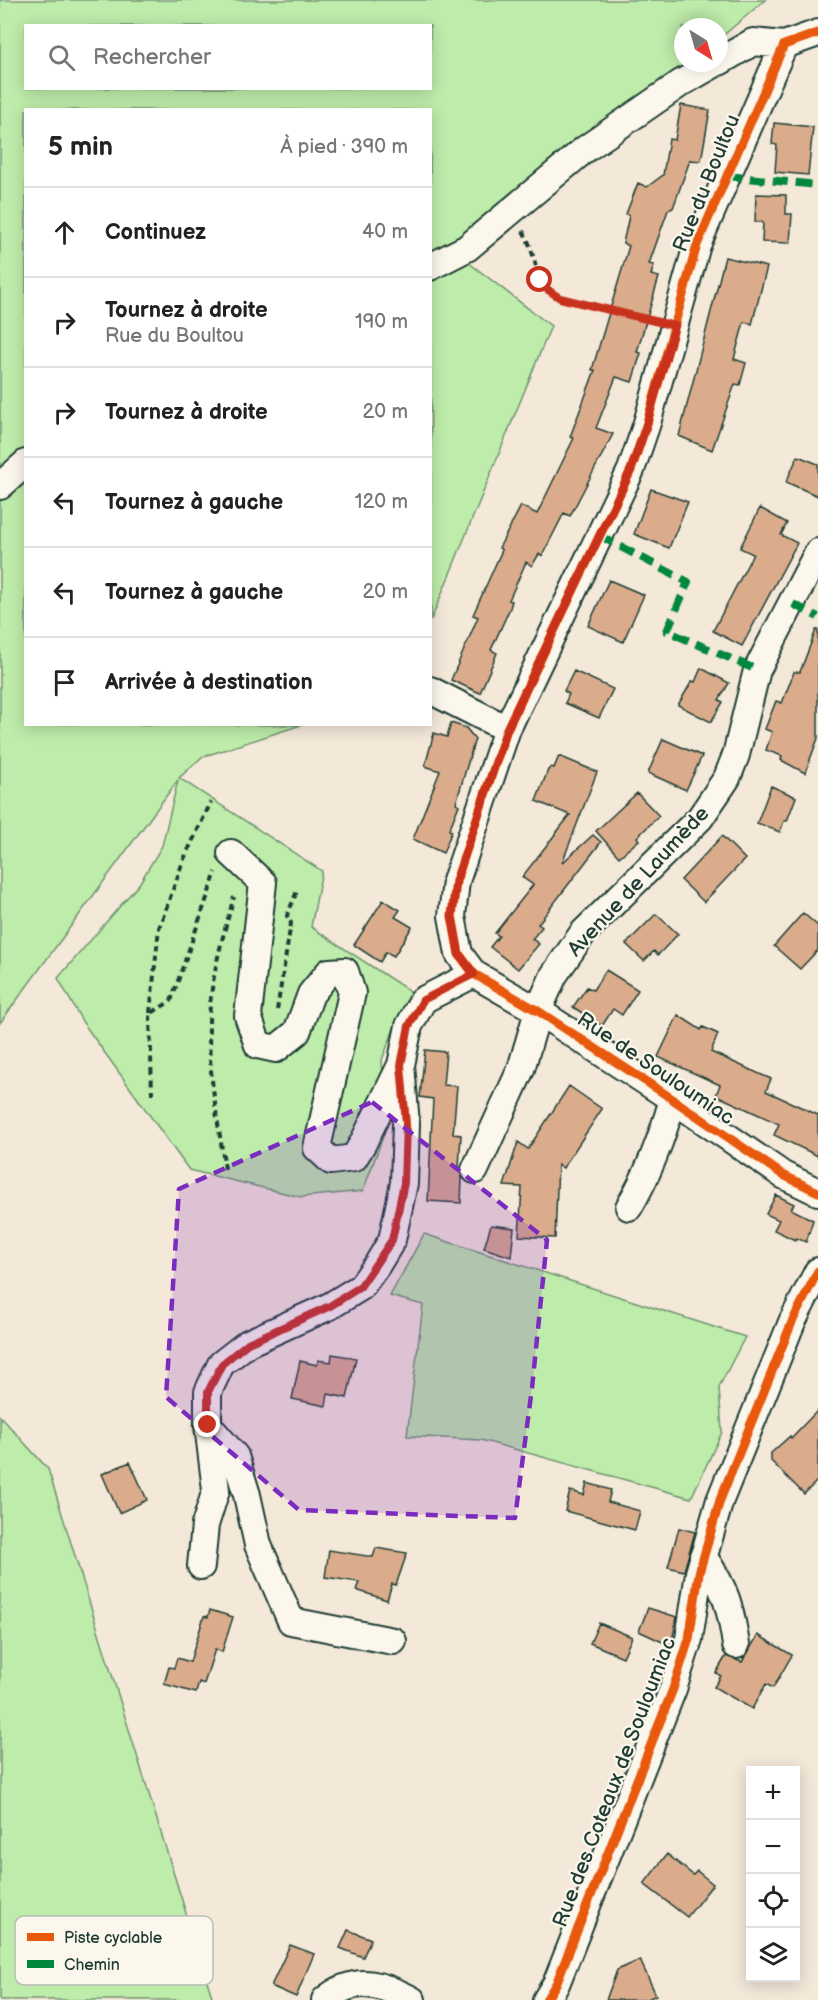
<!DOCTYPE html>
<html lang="fr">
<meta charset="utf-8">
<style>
:root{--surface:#fff;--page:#f2f2f2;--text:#222;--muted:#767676;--line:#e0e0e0}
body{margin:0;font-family:"Balsamiq Sans",sans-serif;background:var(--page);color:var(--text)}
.controls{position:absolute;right:18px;bottom:18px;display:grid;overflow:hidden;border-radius:0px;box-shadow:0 3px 15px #0003}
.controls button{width:54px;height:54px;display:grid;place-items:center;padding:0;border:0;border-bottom:2px solid var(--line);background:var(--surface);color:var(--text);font:30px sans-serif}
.compass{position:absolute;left:674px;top:18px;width:54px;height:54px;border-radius:50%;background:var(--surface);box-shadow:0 3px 15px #0003;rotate:143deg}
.stop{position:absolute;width:18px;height:18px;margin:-14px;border:4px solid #c8321e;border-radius:50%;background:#fff}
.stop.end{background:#c8321e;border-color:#fff;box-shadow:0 2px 6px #0008}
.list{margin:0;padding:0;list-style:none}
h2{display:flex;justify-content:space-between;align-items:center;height:78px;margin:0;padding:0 24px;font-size:26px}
h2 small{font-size:20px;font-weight:400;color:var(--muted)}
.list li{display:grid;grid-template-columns:39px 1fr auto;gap:18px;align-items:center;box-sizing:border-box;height:90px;padding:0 24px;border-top:2px solid var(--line)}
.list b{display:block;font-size:22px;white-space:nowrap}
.list p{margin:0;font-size:20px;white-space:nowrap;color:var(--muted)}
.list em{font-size:20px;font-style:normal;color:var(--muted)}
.icon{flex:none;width:33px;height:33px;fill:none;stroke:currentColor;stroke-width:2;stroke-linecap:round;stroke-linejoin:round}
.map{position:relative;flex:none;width:818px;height:2000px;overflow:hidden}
.search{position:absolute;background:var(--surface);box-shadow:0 3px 15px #0003;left:24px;top:24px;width:408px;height:66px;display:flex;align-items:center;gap:15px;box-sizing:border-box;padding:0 21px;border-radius:0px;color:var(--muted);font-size:22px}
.panel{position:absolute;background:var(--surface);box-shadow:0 3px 15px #0003;left:24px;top:108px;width:408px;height:618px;border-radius:0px}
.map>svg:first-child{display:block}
.green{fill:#beecaa;stroke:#6e946f;stroke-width:1.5;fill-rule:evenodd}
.building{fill:#daac8b;stroke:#1f3d34;stroke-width:1.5}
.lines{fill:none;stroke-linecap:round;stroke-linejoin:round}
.minor-casing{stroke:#1f3d34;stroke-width:30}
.path{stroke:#1f3d34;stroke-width:4;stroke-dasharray:6 4.5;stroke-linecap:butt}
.minor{stroke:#fbf7ec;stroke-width:26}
.quiet{stroke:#00873e;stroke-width:8;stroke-dasharray:15 8;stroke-linecap:butt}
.cycleway-casing{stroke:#fbf7ec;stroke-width:13}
.cycleway{stroke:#e8590c;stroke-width:9}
.route{stroke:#c8321e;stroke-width:8}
.marked{fill:#7b2cbf;fill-opacity:0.2;stroke:#7b2cbf;stroke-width:4.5;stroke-dasharray:12 8;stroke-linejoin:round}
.labels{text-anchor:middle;stroke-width:4.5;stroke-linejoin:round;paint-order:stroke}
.street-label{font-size:21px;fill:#1f3d34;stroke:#fbf7ec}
.key{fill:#fbf7ec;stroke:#b9bfb5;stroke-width:1.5}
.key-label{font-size:16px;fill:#1f3d34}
</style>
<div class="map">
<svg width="818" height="2000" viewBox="0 0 818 2000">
<rect width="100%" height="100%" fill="#f4e8d9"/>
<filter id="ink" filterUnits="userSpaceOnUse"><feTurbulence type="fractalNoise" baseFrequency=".0167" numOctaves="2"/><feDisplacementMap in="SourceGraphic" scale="12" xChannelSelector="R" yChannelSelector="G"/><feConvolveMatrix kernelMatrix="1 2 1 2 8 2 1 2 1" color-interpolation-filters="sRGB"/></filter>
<g filter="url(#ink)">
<!-- green -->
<path class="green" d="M0,0H765L719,39V27H683V63H691L464,259L551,326L431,620L430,110H26V724L301,725L202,757L179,778L322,871L311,927L414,994L400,1013L382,1060L386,1119L384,1134L363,1191L301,1197L189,1170L82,1021L58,978L139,884L162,846L178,780L0,1023ZM26,26H430V88H26Z
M424,1234L745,1337L719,1387L722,1432L691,1498L481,1440L407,1436L423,1305L390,1296Z
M0,1416L48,1469L213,2000H0Z"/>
<!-- building -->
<path class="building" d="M681,105L710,110L701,161L690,160L673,208L668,210L649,264L654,265L651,275L659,277L637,352L641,353L632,382L616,377L596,428L613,434L570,516L564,513L542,556L539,554L532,566L526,562L509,600L512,601L510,608L491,650L497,653L480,693L451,680L478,617L473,615L502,550L499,548L521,506L537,514L574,438L570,437L595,370H592L629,246L623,243L629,216L626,214L638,183L647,187L663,175L669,139L675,140Z
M774,123L813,127L808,175L775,172L777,145L772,144Z
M756,194L786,195V214H792L790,243L762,242L763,222H755Z
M725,257L767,267L752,324L744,322L734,359L746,363L740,385L735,384L712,450L679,436Z
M798,456L818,464V496L786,482Z
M651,489L688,502L669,548L634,534Z
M760,508L787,523L781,535L797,543L742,646L713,631L753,554L740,548Z
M609,580L644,595L623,642L588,626Z
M816,630H818V738L805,773L781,760L782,756L766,750L772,732L765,729L776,701L782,703L794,672H800Z
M701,668L729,683L719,700L723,702L711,722L678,705L692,681L695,682Z
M574,671L613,689L599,718L565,703L569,694L564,691Z
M451,723L466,728L475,739L456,803L459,805L449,830L452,831L443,853L413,839L440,771L425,766L434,733L447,737Z
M663,739L702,756L686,790L648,773Z
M559,756L597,772L562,863L593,835L601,842L538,924L542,927L532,939L539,944L518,969L490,947L499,936L495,933L533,885L522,877L570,815L536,801L548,770L551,767L554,768Z
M771,786L796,797L787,821H784L780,832L757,823Z
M637,793L659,816L637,837L639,840L619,857L596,831Z
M722,836L745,859L704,902L681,880Z
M383,900L400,910L395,917L412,927L394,956L386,952L380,962L354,945Z
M803,913L818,926V950L800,969L774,946Z
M656,914L678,934L658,955L654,951L644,961L626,944Z
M606,970L638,990L622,1015L613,1009L602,1026L573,1007L587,987L593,990Z
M678,1015L701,1030L703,1027L718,1034L711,1052L771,1079L766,1091L818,1115V1156L774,1135L779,1124L716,1095L720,1085L658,1057Z
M425,1050L446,1052L443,1085L457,1086L453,1134L461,1135L459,1167L462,1178L461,1203L428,1201L433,1099L420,1097Z
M569,1086L602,1109L563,1168L558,1165L555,1238L519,1236L522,1187L504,1186L518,1142L528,1149Z
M776,1195L794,1204L791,1209L813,1220L806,1242L796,1238L795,1240L774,1230L779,1220L766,1214Z
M491,1225L514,1228L511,1257L484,1248Z
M332,1354L356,1358L347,1398L328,1394L326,1406L292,1399L300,1361L317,1365L318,1360L331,1362Z
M818,1410V1480L804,1494L771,1461V1453L790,1436L791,1438Z
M130,1462L147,1500L119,1513L102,1474Z
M587,1483L611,1490L608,1502L640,1511L635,1530L565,1511L570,1491L584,1495Z
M679,1528L695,1532L684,1571L668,1567Z
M376,1548L407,1553L396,1585L392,1584L387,1600L356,1590L359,1582L325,1577L329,1550L373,1557Z
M648,1608L677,1617L671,1646L639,1631Z
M210,1610L233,1617L222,1652L215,1649L204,1684L199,1682L196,1693L164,1684L169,1667L174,1668L177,1658L190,1662L204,1616L208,1617Z
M599,1623L632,1637L623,1657L590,1643Z
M758,1635L792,1655L773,1688L766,1684L752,1709L714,1687L721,1676L716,1673L726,1656L742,1662Z
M667,1854L693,1875L697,1871L713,1884L687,1917L644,1884Z
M348,1930L371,1939L363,1957L340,1948Z
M290,1945L314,1954L296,1997L271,1986Z
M640,1960L656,1995L646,2000H606L617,1970Z"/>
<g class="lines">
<!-- minor casing -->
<g class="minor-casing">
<path id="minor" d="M818,33L784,45L697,245L647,423L631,470L507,729L456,881L452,916L459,954L474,974L538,1011L668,1096L783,1175L818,1192
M719,62L753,42L784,45
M430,267L467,248L584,150L681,83L716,63
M0,486L26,463
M430,690L507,729
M231,853L263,883L248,1016L258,1045L276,1049L297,1032L311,994L329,972L345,971L352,993L317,1148L331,1161L354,1158L363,1143L401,1065
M475,1170L521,1069L538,1011L554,975L583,933L700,818L727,778L736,755L757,670L818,552
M629,1207C649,1173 662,1138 673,1099
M208,1425L235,1456L247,1495L258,1545L291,1621L393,1641
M703,1556C726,1590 730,1605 736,1645
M201,1566L205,1525L216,1490L208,1425V1392L221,1364L248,1343L330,1306L361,1287L377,1265L392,1240L404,1183L406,1124L401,1065L409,1026L423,1000L474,974
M325,2000C355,1975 380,1983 412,2000
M546,2000L556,1984L673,1689L689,1639L699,1573L720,1500L792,1322L818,1271"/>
</g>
<!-- path -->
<path class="path" d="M523,231C539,258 530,277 560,298L651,320
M277,1010L291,923L287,916L297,891
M150,1013L159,928L184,859L211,802
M152,1095L150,1014L171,1001L216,872
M225,1169C218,1121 208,1072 209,1023C210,980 222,939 234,897"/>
<!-- minor -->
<use href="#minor" class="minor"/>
<!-- quiet -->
<path class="quiet" d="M727,176L818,185
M600,536L688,582L667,631L757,670
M793,604L818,617"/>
<!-- cycleway casing -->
<g class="cycleway-casing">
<path id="cycleway" d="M818,33L784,45L697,245L647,423L631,470L507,729L456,881L452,916L459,954L474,974L538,1011L668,1096L783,1175L818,1192
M546,2000L556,1984L673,1689L689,1639L699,1573L720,1500L792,1322L818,1271"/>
</g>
<!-- cycleway -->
<use href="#cycleway" class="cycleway"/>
</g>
</g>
<g class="lines" filter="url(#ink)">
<!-- route -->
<path class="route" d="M208,1425V1392L222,1364L248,1343L330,1306L360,1287L392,1240L404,1183L406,1124L401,1065L409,1026L423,1000L474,974L459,954L452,916L456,881L507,729L631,470L647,423L675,326L560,298L548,290L540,280"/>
</g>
<!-- marked area -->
<path class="marked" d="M372,1102L547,1240L532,1388L515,1518L299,1510L166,1397L179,1189Z"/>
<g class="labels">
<!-- street labels -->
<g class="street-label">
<text transform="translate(706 183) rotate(-68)" y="7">Rue du Boultou</text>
<text transform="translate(638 881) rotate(-47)" y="7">Avenue de Laumède</text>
<text transform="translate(656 1068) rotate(34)" y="7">Rue de Souloumiac</text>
<text transform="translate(614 1782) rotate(-69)" y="7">Rue des Coteaux de Souloumiac</text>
</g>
</g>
<!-- legend -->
<rect x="15" y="1916" width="198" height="69" rx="9" class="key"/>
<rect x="27" y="1933" width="27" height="8" fill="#e8590c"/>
<rect x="27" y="1960" width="27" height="8" fill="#00873e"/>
<g class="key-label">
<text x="64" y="1943">Piste cyclable</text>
<text x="64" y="1970">Chemin</text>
</g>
</svg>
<div class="controls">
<button>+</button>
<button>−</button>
<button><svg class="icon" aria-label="locate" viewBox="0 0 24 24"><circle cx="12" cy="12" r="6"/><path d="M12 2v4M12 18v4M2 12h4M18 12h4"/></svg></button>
<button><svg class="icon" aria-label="layers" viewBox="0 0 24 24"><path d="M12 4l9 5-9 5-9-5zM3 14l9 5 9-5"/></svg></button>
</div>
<svg class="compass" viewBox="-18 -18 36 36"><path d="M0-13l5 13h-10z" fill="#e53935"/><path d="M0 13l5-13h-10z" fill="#767676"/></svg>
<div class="stop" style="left:540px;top:280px"></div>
<div class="stop end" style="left:208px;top:1425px"></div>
<div class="search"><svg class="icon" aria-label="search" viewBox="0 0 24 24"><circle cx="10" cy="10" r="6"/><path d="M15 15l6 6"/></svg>Rechercher</div>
<section class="panel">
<h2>5 min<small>À pied · 390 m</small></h2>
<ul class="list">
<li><svg class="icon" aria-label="ahead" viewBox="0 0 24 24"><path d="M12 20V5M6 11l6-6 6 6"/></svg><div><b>Continuez</b></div><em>40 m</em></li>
<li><svg class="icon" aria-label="right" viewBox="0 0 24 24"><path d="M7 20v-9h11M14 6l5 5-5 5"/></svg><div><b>Tournez à droite</b><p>Rue du Boultou</p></div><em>190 m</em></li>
<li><svg class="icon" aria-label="right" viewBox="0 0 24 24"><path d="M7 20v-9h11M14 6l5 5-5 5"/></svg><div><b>Tournez à droite</b></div><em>20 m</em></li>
<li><svg class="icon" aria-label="left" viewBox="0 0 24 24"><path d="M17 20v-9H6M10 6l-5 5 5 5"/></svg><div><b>Tournez à gauche</b></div><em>120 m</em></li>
<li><svg class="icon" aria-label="left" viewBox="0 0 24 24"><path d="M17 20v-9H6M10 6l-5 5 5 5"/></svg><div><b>Tournez à gauche</b></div><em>20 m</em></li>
<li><svg class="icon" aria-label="arrive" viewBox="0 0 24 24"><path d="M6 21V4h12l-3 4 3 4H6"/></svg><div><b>Arrivée à destination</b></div></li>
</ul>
</section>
</div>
